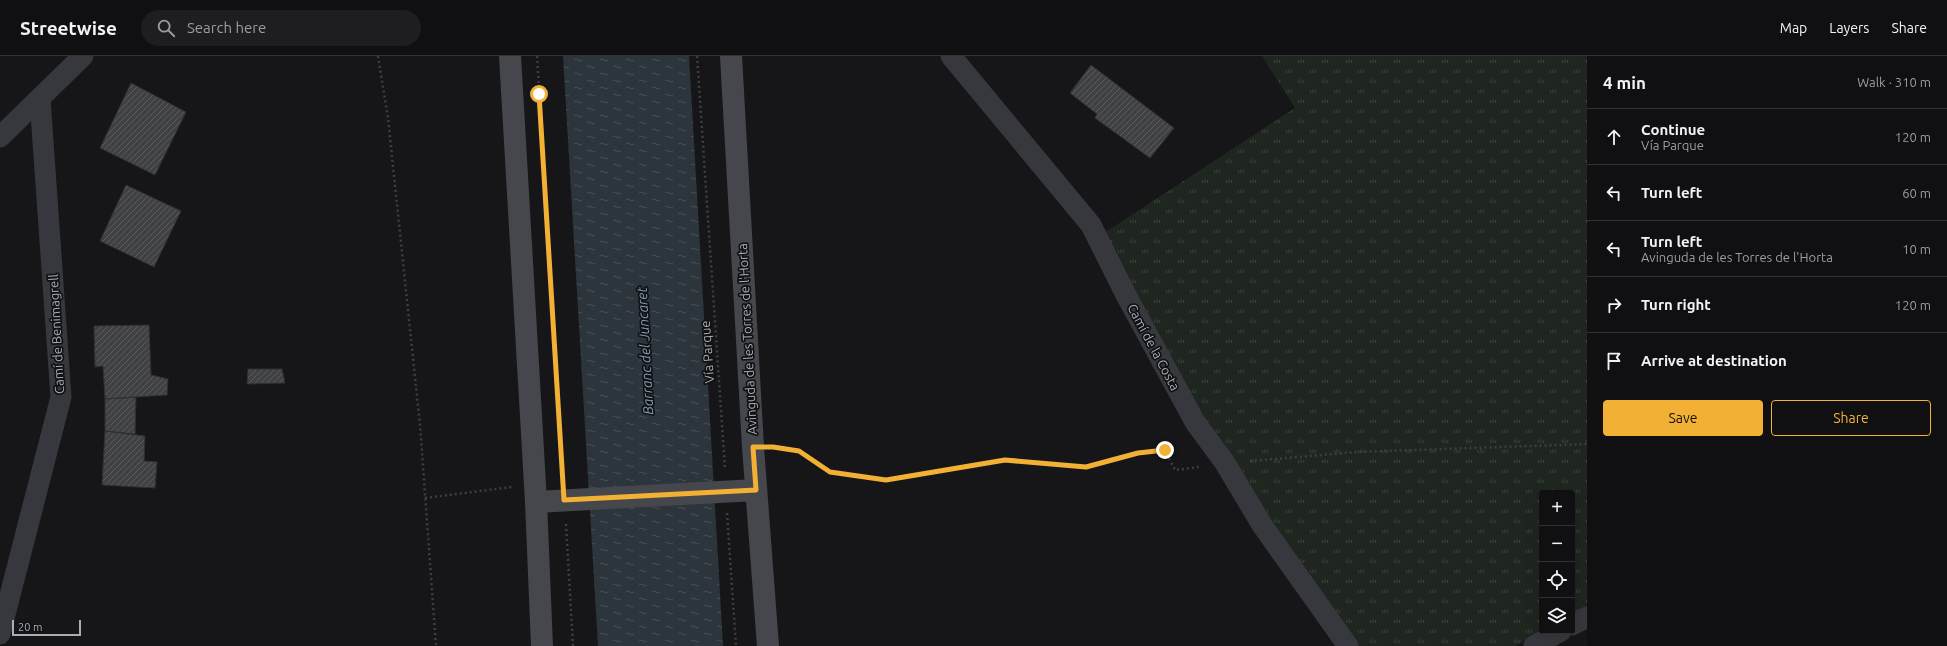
<!DOCTYPE html>
<meta charset="utf-8">
<style>
:root{--surface:#101012;--page:#1e1e20;--text:#f1f3f6;--muted:#9c9d9f;--line:#303032;--accent:#f2b134}
body{margin:0;font-family:Ubuntu,sans-serif;background:var(--page);color:var(--text)}
.controls{position:absolute;right:12px;bottom:12px;display:grid;overflow:hidden;border-radius:4px;box-shadow:0 4px 16px #0002}
.controls button{width:36px;height:36px;display:grid;place-items:center;padding:0;border:0;border-bottom:1px solid var(--line);background:var(--surface);color:var(--text);font:20px sans-serif}
.scale{position:absolute;left:12px;bottom:10px;width:69px;box-sizing:border-box;padding-left:4px;border:2px solid #a8adb8;border-top:0;font-size:11px;line-height:14px;white-space:nowrap;color:#a8adb8;-webkit-text-stroke:3px #111113;paint-order:stroke}
.stop{position:absolute;width:12px;height:12px;margin:-9px;border:3px solid #f2b134;border-radius:50%;background:#fff}
.stop.end{background:#f2b134;border-color:#fff;box-shadow:0 1px 4px #0008}
.list{margin:0;padding:0;list-style:none}
h2{display:flex;justify-content:space-between;align-items:center;height:52px;margin:0;padding:0 16px;font-size:17px}
h2 small{font-size:13px;font-weight:400;color:var(--muted)}
.list li{display:grid;grid-template-columns:26px 1fr auto;gap:12px;align-items:center;box-sizing:border-box;height:56px;padding:0 16px;border-top:1px solid var(--line)}
.list b{display:block;font-size:15px;white-space:nowrap}
.list p{margin:0;font-size:13px;white-space:nowrap;color:var(--muted)}
.list em{font-size:13px;font-style:normal;color:var(--muted)}
.actions{display:flex;gap:8px;padding:12px 16px}
.actions a{flex:1;padding:9px 0;border:1px solid var(--accent);border-radius:4px;text-align:center;font-size:14px;color:var(--accent)}
.actions .main{background:var(--accent);color:#111}
.icon{flex:none;width:22px;height:22px;fill:none;stroke:currentColor;stroke-width:2;stroke-linecap:round;stroke-linejoin:round}
.map{position:relative;flex:none;width:1587px;height:590px;overflow:hidden}
header{display:flex;align-items:center;gap:24px;box-sizing:border-box;height:56px;padding:0 20px;background:var(--surface);border-bottom:1px solid var(--line)}
header strong{font-size:19px}
nav{display:flex;gap:22px;margin-inline-start:auto;font-size:14px}
.search{width:280px;height:36px;background:var(--page);display:flex;align-items:center;gap:10px;box-sizing:border-box;padding:0 14px;border-radius:22px;color:var(--muted);font-size:15px}
main{display:flex}
aside{flex:1;background:var(--surface)}
.map>svg:first-child{display:block}
.grass{fill:url(#grass-tufts)}
.water{fill:url(#water-ripples)}
.building{fill:url(#building-hatch);stroke:#303034}
.lines{fill:none;stroke-linecap:round;stroke-linejoin:round}
.path{stroke:#3d3f44;stroke-width:2.5;stroke-dasharray:2 3;stroke-linecap:butt}
.minor{stroke:#37383d;stroke-width:21}
.secondary{stroke:#45474d;stroke-width:22}
.route{stroke:#f2b134;stroke-width:5}
.labels{text-anchor:middle;stroke-width:3.5;stroke-linejoin:round;paint-order:stroke}
.street-label{font-size:13px;fill:#a8adb8;stroke:#111113}
.water-label{font-size:14px;font-style:italic;fill:#7f9bb3;stroke:#111113}
</style>
<header>
<strong>Streetwise</strong>
<div class="search"><svg class="icon" aria-label="search" viewBox="0 0 24 24"><circle cx="10" cy="10" r="6"/><path d="M15 15l6 6"/></svg>Search here</div>
<nav><a>Map</a><a>Layers</a><a>Share</a></nav>
</header>
<main>
<div class="map">
<svg width="1587" height="590" viewBox="0 0 1587 590">
<defs>
<pattern id="grass-tufts" width="24" height="20" patternUnits="userSpaceOnUse"><rect width="24" height="20" fill="#1e261f"/><path d="M3 7l-1-3M5 7V3M7 7l1-3M15 17l-1-3M17 17v-4M19 17l1-3" fill="none" stroke="#3c433d"/></pattern>
<pattern id="water-ripples" width="26" height="14" patternUnits="userSpaceOnUse"><rect width="26" height="14" fill="#2c353c"/><path d="M2 4q2-2 4 0t4 0M15 11q2-2 4 0t4 0" fill="none" stroke="#485056"/></pattern>
<pattern id="building-hatch" width="6" height="6" patternUnits="userSpaceOnUse"><rect width="6" height="6" fill="#404145"/><path d="M-1 1l2-2M0 6l6-6M5 7l2-2" fill="none" stroke="#595a5e"/></pattern>
</defs>
<rect width="100%" height="100%" fill="#161618"/>
<!-- grass -->
<path class="grass" d="M1262,0H1587V551L1572,560V437H1542V575H1543L1516,590H1358L1225,407L1098,181L1295,52Z"/>
<!-- water -->
<path class="water" d="M563,0H689L723,590H598Z"/>
<!-- building -->
<path class="building" d="M1091,9L1174,72L1150,102L1095,62L1097,58L1070,37Z
M131,27L186,56L155,119L100,92Z
M126,129L181,155L154,211L100,185Z
M149,269L151,319L168,323L167,339L105,343L103,310L95,311L94,270Z
M248,313H282L285,327L247,328Z
M136,341L135,378L105,375V343Z
M105,375L145,380L144,405L157,406L155,432L102,429Z"/>
<g class="lines">
<!-- path -->
<path class="path" d="M378,0L388,62L420,369L436,590
M537,0L563,423
M697,0L725,413
M776,391L799,395L830,416L887,425L1005,404L1086,411L1138,397L1165,394L1175,414L1199,411
M1250,405L1357,396L1587,388
M425,442L512,431
M727,457L736,590
M566,468L573,590"/>
<!-- minor -->
<path class="minor" d="M951,0L1091,169L1126,239L1195,366L1225,407L1262,469L1348,590
M0,81L83,0
M1572,569L1587,561
M0,578L61,341L40,43
M1534,590L1561,575"/>
<!-- secondary -->
<path class="secondary" d="M510,0L536,446L542,590
M731,0L753,391L768,590
M536,446L756,434"/>
</g>
<g class="lines">
<!-- route -->
<path class="route" d="M539,38L564,444L756,434L753,391H773L799,395L830,416L886,424L1005,404L1086,411L1138,397L1165,394"/>
</g>
<g class="labels">
<!-- street labels -->
<g class="street-label">
<text transform="translate(56 278) rotate(-93)" y="5">Camí de Benimagrell</text>
<text transform="translate(747 283) rotate(-93)" y="5">Avinguda de les Torres de l'Horta</text>
<text transform="translate(1154 291) rotate(62)" y="5">Camí de la Costa</text>
<text transform="translate(707 296) rotate(-94)" y="5">Vía Parque</text>
</g>
<!-- water labels -->
<g class="water-label">
<text transform="translate(645 295) rotate(-93)" y="5">Barranc del Juncaret</text>
</g>
</g>
</svg>
<div class="controls">
<button>+</button>
<button>−</button>
<button><svg class="icon" aria-label="locate" viewBox="0 0 24 24"><circle cx="12" cy="12" r="6"/><path d="M12 2v4M12 18v4M2 12h4M18 12h4"/></svg></button>
<button><svg class="icon" aria-label="layers" viewBox="0 0 24 24"><path d="M12 4l9 5-9 5-9-5zM3 14l9 5 9-5"/></svg></button>
</div>
<div class="scale">20 m</div>
<div class="stop" style="left:539px;top:38px"></div>
<div class="stop end" style="left:1165px;top:394px"></div>
</div>
<aside>
<h2>4 min<small>Walk · 310 m</small></h2>
<ul class="list">
<li><svg class="icon" aria-label="ahead" viewBox="0 0 24 24"><path d="M12 20V5M6 11l6-6 6 6"/></svg><div><b>Continue</b><p>Vía Parque</p></div><em>120 m</em></li>
<li><svg class="icon" aria-label="left" viewBox="0 0 24 24"><path d="M17 20v-9H6M10 6l-5 5 5 5"/></svg><div><b>Turn left</b></div><em>60 m</em></li>
<li><svg class="icon" aria-label="left" viewBox="0 0 24 24"><path d="M17 20v-9H6M10 6l-5 5 5 5"/></svg><div><b>Turn left</b><p>Avinguda de les Torres de l'Horta</p></div><em>10 m</em></li>
<li><svg class="icon" aria-label="right" viewBox="0 0 24 24"><path d="M7 20v-9h11M14 6l5 5-5 5"/></svg><div><b>Turn right</b></div><em>120 m</em></li>
<li><svg class="icon" aria-label="arrive" viewBox="0 0 24 24"><path d="M6 21V4h12l-3 4 3 4H6"/></svg><div><b>Arrive at destination</b></div></li>
</ul>
<div class="actions"><a class="main">Save</a><a>Share</a></div>
</aside>
</main>
